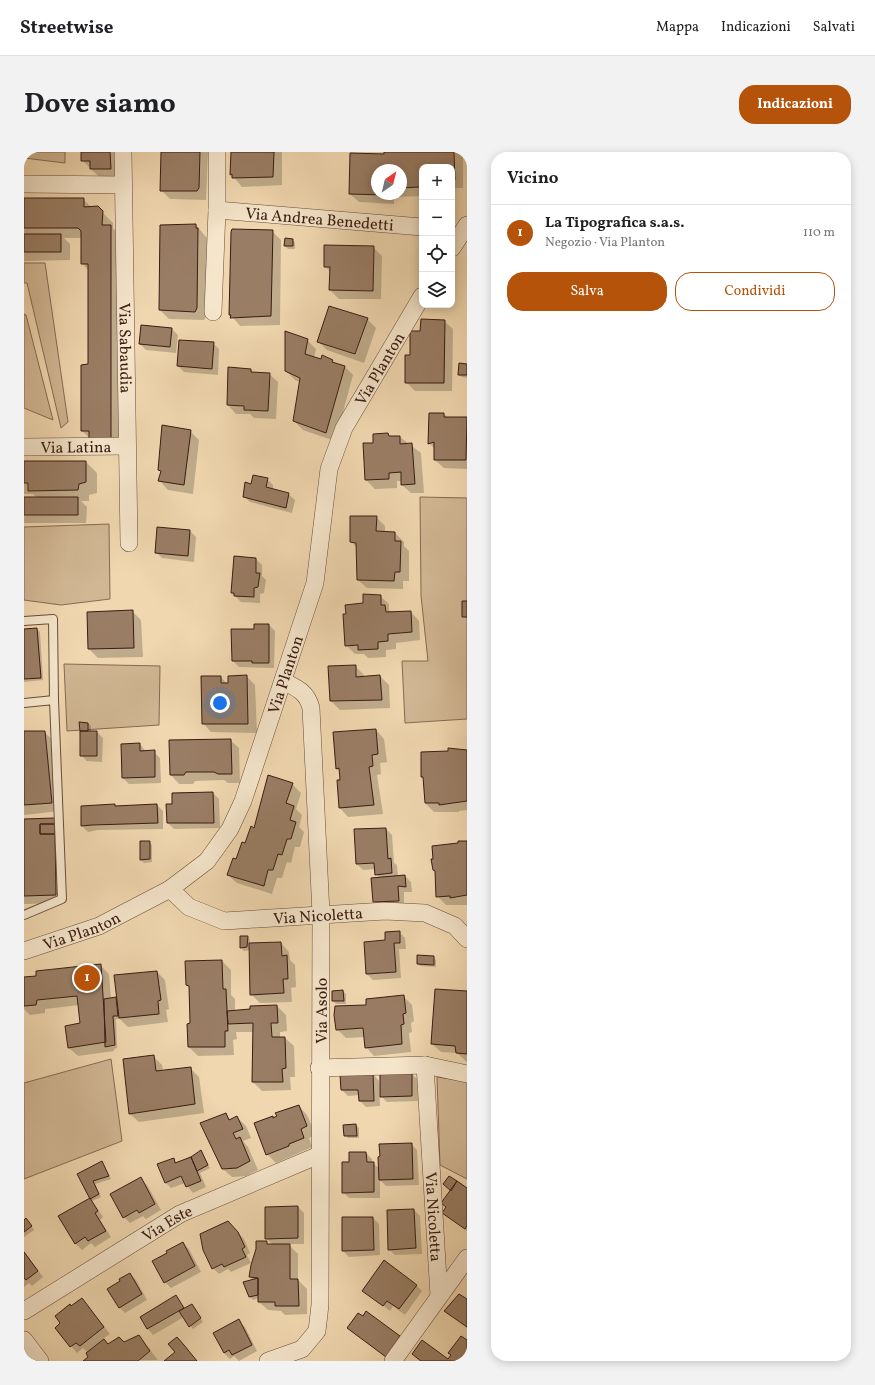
<!DOCTYPE html>
<html lang="it">
<meta charset="utf-8">
<style>
:root{--surface:#fff;--page:#f2f2f2;--text:#202124;--muted:#757577;--line:#e0e0e0;--accent:#b45309}
body{margin:0;font-family:Vollkorn,serif;background:var(--page);color:var(--text)}
.controls{position:absolute;right:12px;top:12px;display:grid;overflow:hidden;border-radius:8px;box-shadow:0 2px 10px #0003}
.controls button{width:36px;height:36px;display:grid;place-items:center;padding:0;border:0;border-bottom:1px solid var(--line);background:var(--surface);color:var(--text);font:20px sans-serif}
.compass{position:absolute;left:347px;top:12px;width:36px;height:36px;border-radius:50%;background:var(--surface);box-shadow:0 2px 10px #0003;rotate:35deg}
.you{position:absolute;left:196px;top:551px;width:14px;height:14px;margin:-10px;border:3px solid #fff;border-radius:50%;background:#1a73e8;box-shadow:0 0 0 6px #1a73e833}
.badge{display:grid;place-items:center;width:26px;height:26px;border-radius:50%;background:var(--accent);color:#fff;font-size:13px;font-weight:700}
.pin{position:absolute;translate:-50% -50%;border:2px solid #fff;box-shadow:0 1px 4px #0006}
.list{margin:0;padding:0;list-style:none}
h2{display:flex;justify-content:space-between;align-items:center;height:52px;margin:0;padding:0 16px;font-size:17px}
h2 small{font-size:13px;font-weight:400;color:var(--muted)}
.list li{display:grid;grid-template-columns:26px 1fr auto;gap:12px;align-items:center;box-sizing:border-box;height:56px;padding:0 16px;border-top:1px solid var(--line)}
.list b{display:block;font-size:15px;white-space:nowrap}
.list p{margin:0;font-size:13px;white-space:nowrap;color:var(--muted)}
.list em{font-size:13px;font-style:normal;color:var(--muted)}
.actions{display:flex;gap:8px;padding:12px 16px}
.actions a{flex:1;padding:9px 0;border:1px solid var(--accent);border-radius:16px;text-align:center;font-size:14px;color:var(--accent)}
.actions .main{background:var(--accent);color:#fff}
.icon{flex:none;width:22px;height:22px;fill:none;stroke:currentColor;stroke-width:2;stroke-linecap:round;stroke-linejoin:round}
.map{position:relative;flex:none;width:443px;height:1209px;overflow:hidden;border-radius:16px}
header{display:flex;align-items:center;gap:24px;box-sizing:border-box;height:56px;padding:0 20px;background:var(--surface);border-bottom:1px solid var(--line)}
header strong{font-size:19px}
nav{display:flex;gap:22px;margin-inline-start:auto;font-size:14px}
.intro{display:flex;align-items:center;justify-content:space-between;box-sizing:border-box;height:96px;padding:0 24px}
h1{margin:0;font-size:28px}
.button{padding:10px 18px;border-radius:16px;background:var(--accent);color:#fff;font-size:14px;font-weight:700}
main{display:flex;gap:24px;padding:0 24px}
aside{flex:1;background:var(--surface);border-radius:16px;box-shadow:0 2px 10px #0003}
.map>svg:first-child{display:block}
.green{fill:#d1b794;stroke:#866a53}
.shadow{fill:#0003;fill-rule:evenodd}
.building{fill:#997d64;stroke:#3a1c12}
.lines{fill:none;stroke-linecap:round;stroke-linejoin:round}
.lane-casing{stroke:#684b39;stroke-width:10}
.street-casing{stroke:#684b39;stroke-width:18}
.lane{stroke:#f5e5cb;stroke-width:8}
.street{stroke:#f5e5cb;stroke-width:17}
.labels{text-anchor:middle;stroke-width:3.5;stroke-linejoin:round;paint-order:stroke}
.street-label{font-size:16px;fill:#3a1c12;stroke:#f5e5cb}
</style>
<header>
<strong>Streetwise</strong>
<nav><a>Mappa</a><a>Indicazioni</a><a>Salvati</a></nav>
</header>
<div class="intro"><h1>Dove siamo</h1><a class="button">Indicazioni</a></div>
<main>
<div class="map">
<svg width="443" height="1209" viewBox="0 0 443 1209">
<rect width="100%" height="100%" fill="#f0d7af"/>
<filter id="stains"><feTurbulence type="fractalNoise" baseFrequency=".005" numOctaves="4"/><feColorMatrix values="0 0 0 0 .2 0 0 0 0 .09 0 0 0 0 .02 0 0 0 .5 -.17"/></filter>
<radialGradient id="worn" r=".72"><stop offset=".6" stop-color="#630" stop-opacity="0"/><stop offset="1" stop-color="#630" stop-opacity=".3"/></radialGradient>
<!-- green -->
<path class="green" d="M0,0H41V11L0,6Z
M0,111H21L44,270L37,276L3,131H0Z
M0,162L2,163L29,268L0,256Z
M396,345L443,346V567L381,571L378,509H404L397,444Z
M85,372L86,447L37,453L0,448V375Z
M40,512L136,514L135,573L43,579Z
M87,907L98,989L0,1027V931Z
M413,925L443,929V1027L416,1013Z"/>
<!-- shadow -->
<path class="shadow" d="M58,0H97V28H78L58,8Z
M138,0H184L182,48L146,47L137,38Z
M208,0H258V33L218,35L207,22Z
M361,0H439V36H428V15H398V44L370,45V52L335,50L326,42L361,3ZM353,18H377V42H353Z
M0,47H59L68,56L73,55L89,71V76L97,85V297H77L58,279L65,213V119L58,111V86H40L46,92V108L0,109Z
M172,73L183,86L182,165L180,168L145,167L136,158Z
M248,79L257,88L256,173L216,174L206,162Z
M269,88L271,91V97H264L261,94Z
M349,95L358,104L357,147H315L306,138L307,121L301,114Z
M343,167L352,176L340,211L303,198L294,189Z
M420,169L429,177L428,239H391L382,230L387,204L397,180Z
M148,177L154,183L152,201L122,198L116,192Z
M283,188L292,197L290,206L308,209L312,212L321,215L329,223L311,289L279,278L270,269L276,230L271,228L262,219Z
M156,189L189,191L195,197L194,223L160,220L154,214Z
M443,213V226L438,225L435,223Z
M227,218L230,221L245,222L254,230L252,267L230,266L226,262H212L204,253Z
M420,262L424,266H443V317L420,316L411,308V297L405,291Z
M166,279L175,288L169,342L144,338L136,329L138,320L135,317Z
M364,282L367,285H376L397,301L400,341H387L378,333V329H373V336L351,337L342,328L350,292Z
M0,310H62L73,321V341L65,343V349H57L63,355L62,371H0V346H13L9,342H0Z
M243,327L249,333V338L264,342L271,348L268,361L226,350L220,344L228,333Z
M352,365L361,374V380L371,381L380,390V394L385,399V429H379V437L343,436L334,428L333,396L327,389Z
M166,379L172,385L170,410L138,406L132,400Z
M232,407L238,413V424L242,428L240,441L236,442V451L217,450L208,441Z
M356,444L365,452V458L368,460H387L395,469L396,488L372,491V497L362,498V505L344,506L340,502H331L322,493L323,463Z
M108,459L117,468L119,505L74,506L65,497L64,461Z
M245,473L251,479L250,516L215,515L209,509L231,477Z
M13,477L16,480L19,528L0,530V478Z
M331,514L340,523V526L356,524L365,533L366,556L316,558L307,549Z
M222,524L231,533L233,581L187,580L179,571L197,525L205,534Z
M64,571L67,574V580H73L79,586L78,610L63,609L57,603Z
M352,578L360,587L363,610L356,611L357,622L353,623L359,662L324,665L316,656L317,629L316,620L312,616Z
M0,580H20L29,588L36,659L0,663Z
M206,588L215,596L216,631H204L200,628L171,629L169,632H155L147,623L146,589Z
M116,592L122,600H130L136,606L137,631L105,632L99,626Z
M425,597L443,599V658L435,659V660H410L401,651L400,627L398,625L425,600Z
M268,632L277,641L272,657L278,663L275,675L280,680L276,695H271L267,711L263,710L258,726H253L248,742L213,731L204,723L231,677Z
M189,641L195,647L196,676L150,677L144,671L149,653V642Z
M133,653L139,659V677L74,678L64,680L58,674V655Z
M31,667L39,676V680H34V683L29,678L27,679L40,692L41,751L0,752V668Z
M362,677L368,683L370,711L373,713L374,725L381,724L387,730L388,740H380V755H356L350,749L356,726L352,722V717L339,718L333,712Z
M125,690L128,693V710L120,711L117,708Z
M443,690V753H422L413,744L410,708Z
M375,780L381,786L382,797H375L377,826L349,828L343,822L341,791L362,789Z
M217,785H224L226,788V792L257,791L265,800L266,808L271,813L272,835L267,836L268,850L236,851L227,842L226,798L220,799L217,796Z
M409,805L412,808V815L396,814L394,811Z
M198,809L207,818V843L211,847V859L253,854L262,863L263,879L256,880V886H261L270,894L271,925H266L267,938L238,939L229,930L230,880H212L213,887L209,888L210,903L174,904L165,895L167,871L166,836L163,833Z
M76,813L85,822L87,847L94,846L133,820L141,828L145,857L142,858L144,870L104,875L96,867H92L93,896L90,897V899L54,904L45,896L57,872L55,853L21,857V861L6,863L0,857V826Z
M319,839L322,842V852H312L309,849Z
M443,840V910L433,901L417,900L408,892Z
M379,844L388,853L390,869L387,871L388,880L385,881L387,900L350,904L342,895L341,885L322,886L313,877L343,854Z
M129,904L138,913L139,920L166,916L175,925L180,961L115,970L106,962Z
M387,921L393,927L394,949L363,950L357,944Z
M349,922L355,929L356,954L342,955L336,949V943L324,944L318,938Z
M275,954L283,963L292,983L285,986L288,995L252,1011L243,1002L250,967Z
M201,962L207,968L213,965L222,974L227,986L219,989L224,995L234,1018L222,1024L208,1025L199,1017L177,972Z
M332,973L335,976V986H324L321,983Z
M387,992L393,998L395,1033L362,1034L356,1028V1046H325L319,1040L326,1011L342,1001L348,1007V1011L355,1016Z
M177,999L186,1016L176,1021L182,1035L169,1041L161,1031L147,1036L141,1030L149,1007L153,1011Z
M78,1010L87,1027L71,1032L77,1045L68,1049L79,1065L76,1068L87,1085L71,1095L67,1091L58,1098L52,1092L35,1065L67,1046L54,1022Z
M117,1027L123,1033L137,1058L122,1067L119,1064L106,1071L100,1065Z
M443,1037V1079L419,1061Z
M274,1055L280,1061V1092H264L274,1102V1128L283,1137V1162L261,1163L257,1159L244,1158L235,1150V1146L229,1148L226,1145L229,1128L226,1125L242,1090L245,1093H249L242,1086Z
M390,1058L396,1064L398,1102L371,1103L365,1097Z
M349,1066L355,1072L356,1103L325,1105L319,1099Z
M0,1069L5,1070L10,1078L0,1085Z
M210,1076L220,1087L226,1101L223,1103L227,1111L207,1120L204,1117L195,1122L189,1116Z
M159,1091L165,1097L177,1120L147,1136L141,1130Z
M0,1099L19,1125L8,1134L5,1131L0,1135Z
M106,1122L112,1128L123,1148L101,1161L95,1155Z
M392,1133L398,1139L381,1163L369,1154L366,1159L340,1138Z
M151,1144L161,1157L168,1153L179,1170L169,1177L160,1165L129,1183L124,1177L117,1165Z
M58,1147L86,1182L79,1187L85,1193L100,1191L115,1184L134,1208L61,1209L66,1205L74,1193L73,1192L63,1200L59,1196L53,1201L32,1176L38,1171L47,1155Z
M443,1148V1176L422,1159Z
M342,1161L376,1185L367,1209L324,1176Z
M215,1169L221,1175L233,1199L215,1209L210,1204L206,1207L200,1201L190,1181Z"/>
<!-- building -->
<path class="building" d="M57,0H86L87,17H66V9H57Z
M137,0H176L175,36L173,39H136Z
M207,0H250L249,25L208,26V22L206,23Z
M360,0H430L431,28H428V15H398V28H396V35L377,36V18H353V42L362,43L325,42L326,1L360,2Z
M0,46H60V55L74,54L79,59L78,73H87V286L65,287V279H57V213L64,212V112H57V79L54,76H0Z
M172,72V76H174L173,156L171,160L135,158L136,73Z
M208,77L249,78L247,164L206,166L207,163H205L207,80Z
M0,82H37V100H0Z
M261,86L269,87V94H260Z
M300,93L350,94L349,139L305,138L306,115H300Z
M305,154L344,166L331,202L293,190Z
M397,167L421,168L420,231H381V203H386V179H396Z
M117,173L148,176L146,195L115,192Z
M261,179L284,187L281,202L297,207L298,203L309,208L308,210L321,214L302,281L269,269L276,226L261,219Z
M155,188L190,190L188,217L153,214Z
M435,211L443,212V223H434Z
M204,215L227,217V220L246,221L244,259L220,258V254L203,253Z
M405,261H420V265H443L442,308H410V290L404,292Z
M138,273L167,278L160,333L134,329L137,319L134,318Z
M364,281L365,284H376V292L388,291L391,332L377,333V320L365,321V327L341,328L339,291H349V282Z
M0,309H62V330L55,332L54,338L4,339V331H0Z
M229,323L244,326L242,335L265,341L262,356L219,345L221,330L227,332Z
M0,345H54V363H0Z
M326,364H353L352,379L371,380V389H377L376,420H371L370,429L333,428L332,391L326,390Z
M133,375L166,378L164,404L131,401Z
M210,404L232,406V421H236L234,435L230,436V445L210,444V441H207Z
M339,442L357,443V453H361L362,460L387,459L388,480L364,482V489L354,490V497L334,498V493L321,494L319,462H322L321,453L339,451Z
M438,449H443V465H438Z
M109,458L110,496L64,497L63,460Z
M230,472H245V511H228V509H208L207,477H230Z
M13,476L17,526L0,527V477Z
M332,513V525L356,523L358,548L306,549L304,514Z
M223,523L224,572H178L177,524H197V531H204V524Z
M55,570L64,571V579H56Z
M352,577L354,602L348,603L349,614L345,615L350,653L315,656L313,628H316L315,616L312,617L309,580Z
M0,579H21L28,651L0,653Z
M56,579H73V604H56Z
M207,587L208,622H194L190,620H162L160,623H146L145,588Z
M116,591V599L131,598V625L98,626L97,592Z
M424,596L443,598V649L415,653V651H401L399,625H397V600L424,599Z
M244,623L269,631L262,651L270,654L266,668L272,670L267,687H263L258,703L254,702L249,718H244L240,734L203,723L209,706L212,707L218,690L221,691L227,674L230,676Z
M189,640L190,671H143L142,652H148V641Z
M91,652V654L133,652L134,671L68,673L57,674V654Z
M31,666V672H16V682H31L32,743L0,744V667Z
M16,672H31V682H16Z
M362,676L364,707L367,706L368,721L351,723L350,711L332,712L330,677Z
M116,689H126V707L116,708Z
M434,689H443V743L426,746V744L412,745L411,719L409,718L407,707H409L408,694L434,691Z
M381,723L382,735L374,734L375,749L349,750L347,726Z
M376,779V791H370L372,820L342,822L340,790L361,788V780Z
M216,784H224L223,795L216,796Z
M257,790L258,804L263,803L264,827H259L260,841L226,843L225,791Z
M393,803L410,804V813L393,812Z
M198,808L199,837H202L204,879H201V895H164L163,872L166,871L165,834L162,833L161,809Z
M77,812L82,890L44,896L41,874L56,871L53,844L13,848L12,853L0,854V825L12,824V819Z
M133,819L137,848L134,849L135,862L95,866L90,823Z
M411,837L443,839V902L432,901L431,894L407,892Z
M319,838L320,849H308V839Z
M380,843L382,861L379,862L380,872L377,873L378,892L341,896L339,876L312,878L310,863L311,854L342,853V847Z
M92,845L94,864H89L91,893L81,895L80,847Z
M253,853L254,871H247L248,885H261L262,916L258,917L259,930H228L229,871L204,872L203,859L226,857V854Z
M130,903L132,919L167,915L171,952L105,962L99,907Z
M388,920V944L356,945V921Z
M349,921L350,949H335L334,938H317L316,923Z
M275,953L283,974L277,977L280,986L265,992V994L242,1003L230,971L249,964V966L253,964L251,961Z
M202,961L205,968L213,964L219,977L209,981L212,987L216,985L226,1009L213,1016L198,1017L176,971Z
M332,972L333,984H320L319,973Z
M388,991L389,1027L355,1028L354,1005L356,1004L355,992Z
M177,998L184,1013L173,1019L167,1005Z
M325,1000H342L343,1010H350V1040L318,1041V1010H325Z
M167,1005L177,1029L162,1035L157,1024L141,1031L133,1012L150,1006L151,1011Z
M78,1009L85,1024L69,1029L75,1042L66,1047L53,1022Z
M425,1024L433,1029L427,1039L419,1032Z
M117,1025L131,1052L115,1061L113,1058L99,1066L86,1042Z
M433,1029L443,1036V1074L441,1077L418,1061L422,1055L417,1051Z
M66,1046L74,1059L71,1061L82,1079L64,1089L61,1085L51,1092L34,1064Z
M274,1054V1086L241,1087V1055Z
M390,1057L392,1096L364,1098L363,1058Z
M318,1065H349L350,1098L318,1099Z
M2,1066L8,1074L0,1080V1068Z
M204,1069L214,1080L221,1095L218,1097L222,1105L200,1115L198,1112L188,1117L179,1098L176,1082Z
M232,1089H243V1092H266V1127H274L275,1154H251V1150H234V1126L225,1125L227,1113L232,1097Z
M159,1090L171,1114L140,1131L128,1109L143,1101L142,1099Z
M0,1100L14,1119L2,1128L0,1126Z
M360,1108L393,1133L375,1157L363,1149L359,1154L338,1139Z
M106,1121L118,1142L95,1156L83,1137L96,1129L95,1127Z
M234,1126V1143L225,1145L219,1130Z
M435,1142L443,1147V1175L420,1159Z
M152,1143L160,1156L123,1177L116,1165Z
M58,1146L80,1175L56,1194L52,1191L46,1195L31,1176L36,1171L31,1164L46,1152L47,1154Z
M168,1152L177,1166L165,1175L155,1159Z
M342,1159L376,1184L362,1205L323,1176L334,1161L339,1164Z
M215,1167L228,1193L208,1203L205,1198L200,1201L189,1181Z
M115,1183L126,1199L114,1209H59L64,1205L62,1201L80,1187L84,1192L95,1185L100,1190Z
M437,1184L443,1188V1209H397L388,1202L398,1188L424,1207L427,1203L424,1201Z
M153,1185L160,1193L173,1209H140L151,1200L144,1192Z"/>
<g class="lines">
<!-- lane casing -->
<g class="lane-casing">
<path id="lane" d="M0,469L29,467L30,548L38,747L0,763
M0,551L30,548"/>
</g>
<!-- street casing -->
<g class="street-casing">
<g id="street">
<path id="s1" d="M99,0L105,391"/>
<path id="s2" d="M193,0V58L398,75"/>
<path d="M0,32L99,33"/>
<path d="M428,96L443,73"/>
<path d="M189,160L193,58"/>
<path id="s3" d="M0,295L103,294"/>
<path id="s4" d="M146,737L165,755L200,769L361,759L401,761L431,774L443,787"/>
<path id="s5" d="M0,799L75,774L146,737L183,709L206,677L219,649L291,431L305,317L320,276L398,144"/>
<path id="s6" d="M401,913L415,1144"/>
<path d="M295,916L401,913L443,922"/>
<path id="s7" d="M0,1159L156,1062L295,1003"/>
<path d="M0,1188L16,1209"/>
<path id="s8" d="M244,1209L278,1197L293,1179L296,1153L297,762L287,556C283,540 273,536 259,529"/>
<path d="M369,1209L443,1106"/>
</g>
</g>
<!-- lane -->
<use href="#lane" class="lane"/>
<!-- street -->
<use href="#street" class="street"/>
</g>
<g class="labels">
<!-- street labels -->
<g class="street-label">
<text dy="6" stroke="none"><textPath href="#s2" startOffset="161">Via Andrea Benedetti</textPath></text>
<text dy="6" stroke="none"><textPath href="#s1" startOffset="196">Via Sabaudia</textPath></text>
<text dy="6" stroke="none"><textPath href="#s5" startOffset="733">Via Planton</textPath></text>
<text dy="6" stroke="none"><textPath href="#s3" startOffset="52">Via Latina</textPath></text>
<text dy="6" stroke="none"><textPath href="#s5" startOffset="409">Via Planton</textPath></text>
<text dy="6" stroke="none"><textPath href="#s4" startOffset="158">Via Nicoletta</textPath></text>
<text dy="6" stroke="none"><textPath href="#s5" startOffset="61">Via Planton</textPath></text>
<text dy="6" stroke="none"><textPath href="#s8" startOffset="380">Via Asolo</textPath></text>
<text dy="6" stroke="none"><textPath href="#s6" startOffset="152">Via Nicoletta</textPath></text>
<text dy="6" stroke="none"><textPath href="#s7" startOffset="168">Via Este</textPath></text>
</g>
</g>
<rect width="100%" height="100%" filter="url(#stains)"/>
<rect width="100%" height="100%" fill="url(#worn)"/>
</svg>
<div class="controls">
<button>+</button>
<button>−</button>
<button><svg class="icon" aria-label="locate" viewBox="0 0 24 24"><circle cx="12" cy="12" r="6"/><path d="M12 2v4M12 18v4M2 12h4M18 12h4"/></svg></button>
<button><svg class="icon" aria-label="layers" viewBox="0 0 24 24"><path d="M12 4l9 5-9 5-9-5zM3 14l9 5 9-5"/></svg></button>
</div>
<svg class="compass" viewBox="-18 -18 36 36"><path d="M0-13l5 13h-10z" fill="#e53935"/><path d="M0 13l5-13h-10z" fill="#757577"/></svg>
<div class="you"></div>
<div class="pin badge" style="left:63px;top:826px">1</div>
</div>
<aside>
<h2>Vicino<small></small></h2>
<ul class="list">
<li><span class="badge">1</span><div><b>La Tipografica s.a.s.</b><p>Negozio · Via Planton</p></div><em>110 m</em></li>
</ul>
<div class="actions"><a class="main">Salva</a><a>Condividi</a></div>
</aside>
</main>
